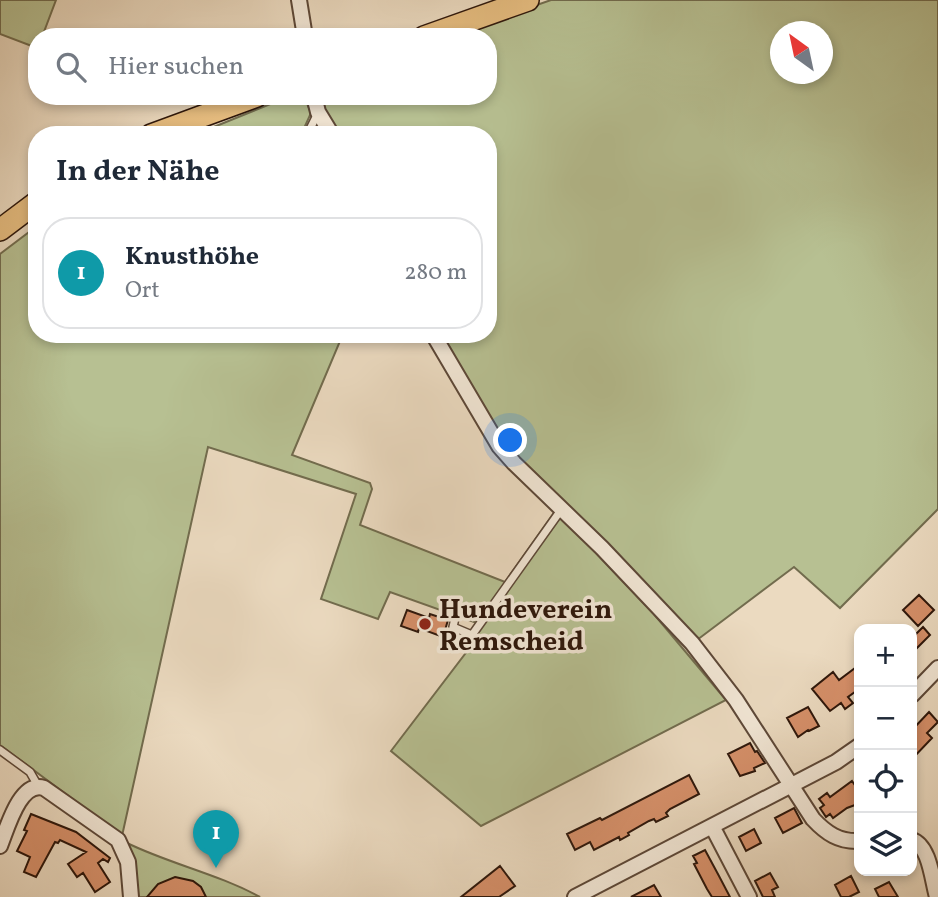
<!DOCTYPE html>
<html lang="de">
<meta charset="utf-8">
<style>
:root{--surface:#fff;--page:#f2f2f3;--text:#1f2937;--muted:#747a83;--line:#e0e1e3;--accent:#111827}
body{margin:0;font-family:Vollkorn,serif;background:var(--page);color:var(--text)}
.controls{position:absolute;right:21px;bottom:21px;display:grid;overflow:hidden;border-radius:14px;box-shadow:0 4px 10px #0003}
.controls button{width:63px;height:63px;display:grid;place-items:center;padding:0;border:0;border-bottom:2px solid var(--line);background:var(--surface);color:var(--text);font:35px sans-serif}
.compass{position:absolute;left:770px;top:21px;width:63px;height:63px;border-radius:50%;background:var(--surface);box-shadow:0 4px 10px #0003;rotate:327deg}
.you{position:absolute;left:511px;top:441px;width:24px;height:24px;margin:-18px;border:5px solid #fff;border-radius:50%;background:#1a73e8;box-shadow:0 0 0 10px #1a73e833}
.badge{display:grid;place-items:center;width:46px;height:46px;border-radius:50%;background:var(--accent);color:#fff;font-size:23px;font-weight:700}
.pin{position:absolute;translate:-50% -58px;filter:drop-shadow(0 2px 4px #0008)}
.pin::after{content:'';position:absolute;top:37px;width:24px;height:21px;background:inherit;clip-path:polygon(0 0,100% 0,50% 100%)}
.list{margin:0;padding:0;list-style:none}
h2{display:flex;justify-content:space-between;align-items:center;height:91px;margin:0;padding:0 28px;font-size:30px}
h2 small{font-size:23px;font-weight:400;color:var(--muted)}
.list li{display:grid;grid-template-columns:46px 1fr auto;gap:21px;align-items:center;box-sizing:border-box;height:112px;margin:0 14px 14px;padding:0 14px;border:2px solid var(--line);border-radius:28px}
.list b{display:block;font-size:26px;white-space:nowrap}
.list p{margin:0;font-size:23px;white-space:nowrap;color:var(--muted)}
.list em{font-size:23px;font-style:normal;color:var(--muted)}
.icon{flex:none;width:38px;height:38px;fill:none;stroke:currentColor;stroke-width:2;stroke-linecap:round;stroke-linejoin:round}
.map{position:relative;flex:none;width:938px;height:897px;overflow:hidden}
.search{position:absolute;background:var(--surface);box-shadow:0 4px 10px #0003;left:28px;top:28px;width:469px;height:77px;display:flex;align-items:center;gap:18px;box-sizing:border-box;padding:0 24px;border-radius:28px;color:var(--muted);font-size:26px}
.panel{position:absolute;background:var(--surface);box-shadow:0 4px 10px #0003;left:28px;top:126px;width:469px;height:217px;border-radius:28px}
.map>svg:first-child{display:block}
.green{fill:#b7c092;stroke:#726c4e;stroke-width:2;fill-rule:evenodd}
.building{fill:#d6906a;stroke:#2e170b;stroke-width:2}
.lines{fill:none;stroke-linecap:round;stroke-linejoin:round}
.lane-casing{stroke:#5d4838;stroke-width:10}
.street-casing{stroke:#5d4838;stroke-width:18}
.primary-casing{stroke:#2e170b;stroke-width:24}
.lane{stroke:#f2e7d6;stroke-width:7}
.street{stroke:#f2e7d6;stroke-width:14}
.primary{stroke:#e6bd80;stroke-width:21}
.poi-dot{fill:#8f2418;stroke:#f2e7d6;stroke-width:2.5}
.labels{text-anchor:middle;stroke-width:7;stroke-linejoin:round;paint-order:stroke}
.poi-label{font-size:28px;font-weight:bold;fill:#2e170b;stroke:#f2e7d6;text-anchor:start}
</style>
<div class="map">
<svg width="938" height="897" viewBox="0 0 938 897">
<rect width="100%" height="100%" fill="#ebdac0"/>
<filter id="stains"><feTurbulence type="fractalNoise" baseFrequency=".00286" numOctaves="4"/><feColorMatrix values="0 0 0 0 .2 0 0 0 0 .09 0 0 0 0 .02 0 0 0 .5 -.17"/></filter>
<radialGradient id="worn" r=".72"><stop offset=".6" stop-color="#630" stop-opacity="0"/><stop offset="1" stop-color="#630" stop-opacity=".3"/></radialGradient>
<!-- green -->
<path class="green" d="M0,0H56L42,37H37V48L0,34Z
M551,0H938V509L840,608L794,567L697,640L507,449L437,334H488V135H336L321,109L319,96H488V37H446ZM780,32H822V74H780Z
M290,96H304L311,113L301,135H194Z
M37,226V334H343L292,455L370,483L372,489L360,525L505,582L553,514L565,520L653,613L726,700L481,826L391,751L468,650L477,623L390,592L378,619L321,599L356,494L208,447L122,836L0,745V254Z
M127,843C170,864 218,874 260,897H136Z"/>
<!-- building -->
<path class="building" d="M919,595L934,610L918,626L903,610Z
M407,610L429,618L430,614L448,620L443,637L419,628L418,632L401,626Z
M923,627L930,635L912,653V638Z
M859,665V689L848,697L853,703L845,709L841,703L830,711L812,689L833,672L839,680Z
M808,707L819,726L809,731L808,730L798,737L787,718Z
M929,712L938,722L927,733L932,738L912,759V730Z
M750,743L755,752L757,751L765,763L754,768L755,771L740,776L728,754Z
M689,775L699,794L670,809L666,813L668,816L656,822L654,819L649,821L628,833L629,835L620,840L619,837L594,850L590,842L575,850L567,834L600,818L602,820Z
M852,781L859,791V798L855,801V805L847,808L833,818L830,814L826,817L820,808L824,805L819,799L827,793L830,797Z
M794,808L802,823L783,833L775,818Z
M31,814L76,832L110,858L108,862L103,859L98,863L110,882L95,892L83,873L77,877L68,864L86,852L60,840L58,843L55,842L36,877L24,872L30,857L17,851L27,831L24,830Z
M754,829L761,843L746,851L739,837Z
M705,850L719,876L730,897H712L707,889L694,864L697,863L693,856Z
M500,866L515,886L499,897H461Z
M770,873L778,887L772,890L775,897H763L755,881Z
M851,876L859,892L849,897H841L835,885Z
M175,877L193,881L201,887L206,897H147L158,884Z
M889,882L898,897H879L875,889Z
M654,885L661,897H631Z"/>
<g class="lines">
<!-- lane casing -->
<g class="lane-casing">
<path id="lane" d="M307,135L318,113
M455,618L453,627L472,635L561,510
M0,750L30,772L38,786"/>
</g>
<!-- street casing -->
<g class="street-casing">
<path id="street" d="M299,0L305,37
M314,96L318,112L332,135
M433,334L499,446L514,463L602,548L692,643L736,700L813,819C826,833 839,842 859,841
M912,695L938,668
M712,826L749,897
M912,840C930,846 932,880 937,897
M0,846C7,829 20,780 44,788L118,840L128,862L131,897
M575,897L836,762L859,746"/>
</g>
<!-- primary casing -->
<g class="primary-casing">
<path id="primary" d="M424,37L528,0
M151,135L257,96
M0,230L37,202"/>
</g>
<!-- lane -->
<use href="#lane" class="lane"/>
<!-- street -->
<use href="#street" class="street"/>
<!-- primary -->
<use href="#primary" class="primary"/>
</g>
<!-- markers -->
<circle class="poi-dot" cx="425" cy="624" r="7"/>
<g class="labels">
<!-- poi labels -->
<g class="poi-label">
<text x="439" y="618">Hundeverein<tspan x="439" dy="32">Remscheid</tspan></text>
</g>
</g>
<rect width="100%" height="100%" filter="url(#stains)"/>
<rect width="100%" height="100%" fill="url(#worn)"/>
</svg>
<div class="controls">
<button>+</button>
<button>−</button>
<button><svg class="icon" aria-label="locate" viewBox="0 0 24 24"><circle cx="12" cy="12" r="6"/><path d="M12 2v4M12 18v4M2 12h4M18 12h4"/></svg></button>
<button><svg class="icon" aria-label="layers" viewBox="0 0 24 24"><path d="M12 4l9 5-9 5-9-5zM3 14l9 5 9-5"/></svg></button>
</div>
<svg class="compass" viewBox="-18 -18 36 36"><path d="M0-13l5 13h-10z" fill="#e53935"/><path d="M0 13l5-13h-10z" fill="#747a83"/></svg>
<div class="you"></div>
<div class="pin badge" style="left:216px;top:868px;background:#0f9aa8">1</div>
<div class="search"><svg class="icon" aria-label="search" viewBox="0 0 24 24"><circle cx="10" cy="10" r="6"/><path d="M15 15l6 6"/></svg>Hier suchen</div>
<section class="panel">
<h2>In der Nähe<small></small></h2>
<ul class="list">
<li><span class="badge" style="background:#0f9aa8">1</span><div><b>Knusthöhe</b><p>Ort</p></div><em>280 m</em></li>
</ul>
</section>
</div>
